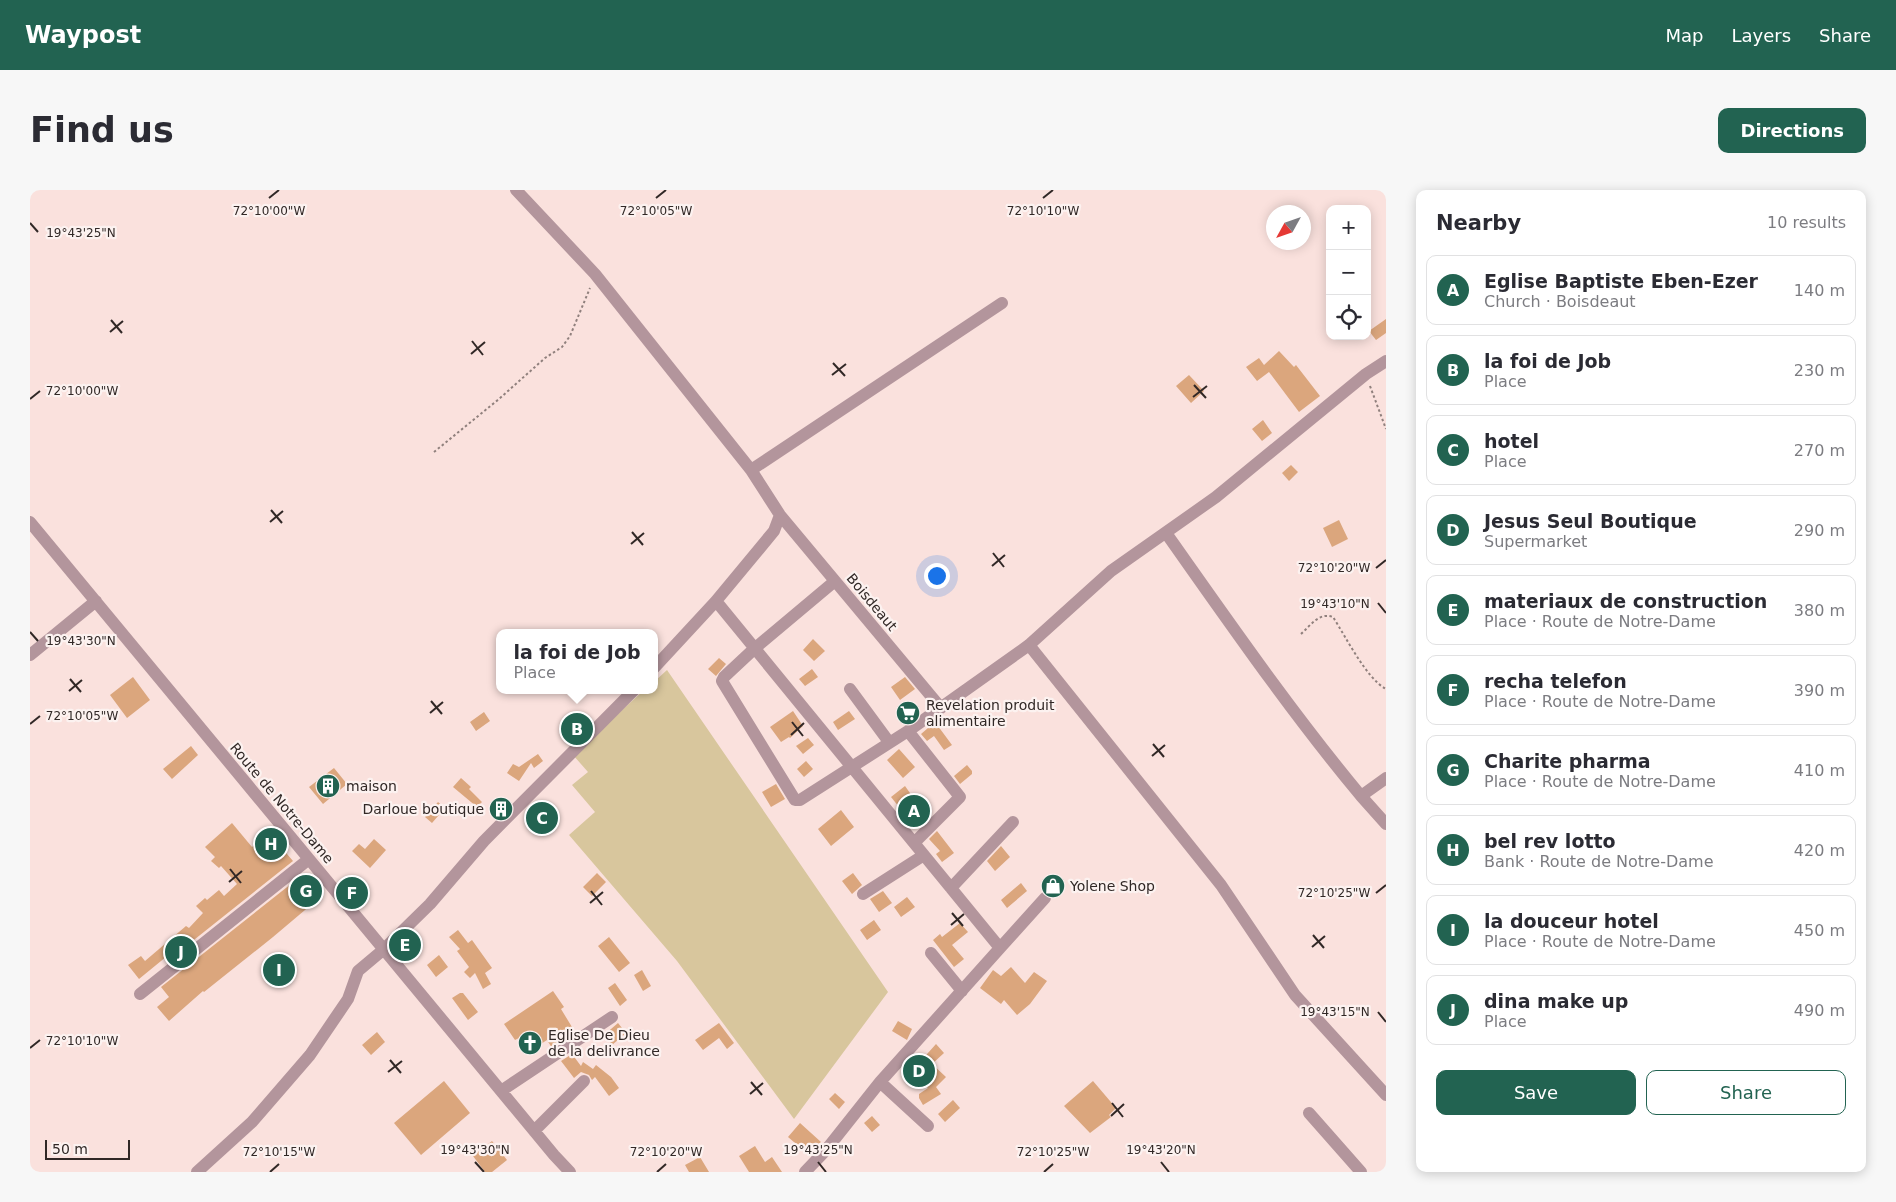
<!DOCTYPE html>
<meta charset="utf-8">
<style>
:root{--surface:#fff;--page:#f7f7f7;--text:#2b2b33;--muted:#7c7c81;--line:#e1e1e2;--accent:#226351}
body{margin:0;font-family:"DejaVu Sans",sans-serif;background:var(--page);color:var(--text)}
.controls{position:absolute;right:15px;top:15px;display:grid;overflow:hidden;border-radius:10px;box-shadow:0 2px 12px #0003}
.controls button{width:45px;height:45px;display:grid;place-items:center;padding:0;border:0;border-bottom:1px solid var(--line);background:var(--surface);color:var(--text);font:25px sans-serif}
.compass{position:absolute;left:1236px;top:15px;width:45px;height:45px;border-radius:50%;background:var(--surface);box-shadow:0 2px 12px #0003;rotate:230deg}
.scale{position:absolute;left:15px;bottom:12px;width:85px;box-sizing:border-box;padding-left:5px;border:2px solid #312826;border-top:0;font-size:14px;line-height:18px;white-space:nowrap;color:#312826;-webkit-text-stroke:4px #fcf2f0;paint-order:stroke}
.you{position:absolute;left:906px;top:385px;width:18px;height:18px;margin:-12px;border:4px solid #fff;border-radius:50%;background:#1a73e8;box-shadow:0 0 0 8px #1a73e833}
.badge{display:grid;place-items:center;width:32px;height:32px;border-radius:50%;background:var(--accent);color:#fff;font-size:16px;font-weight:700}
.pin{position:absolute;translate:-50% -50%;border:2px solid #fff;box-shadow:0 1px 5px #0006}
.popup{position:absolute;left:466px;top:439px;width:162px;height:65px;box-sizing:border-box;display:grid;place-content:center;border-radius:10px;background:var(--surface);filter:drop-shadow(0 1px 4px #0005);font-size:16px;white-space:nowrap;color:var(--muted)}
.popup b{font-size:19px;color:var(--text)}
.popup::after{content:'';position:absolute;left:50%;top:100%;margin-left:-10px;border:10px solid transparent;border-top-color:var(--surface)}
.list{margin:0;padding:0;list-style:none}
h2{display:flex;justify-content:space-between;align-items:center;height:65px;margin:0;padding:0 20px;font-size:21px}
h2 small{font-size:16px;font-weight:400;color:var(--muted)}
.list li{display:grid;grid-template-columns:32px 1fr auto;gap:15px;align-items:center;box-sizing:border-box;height:70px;margin:0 10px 10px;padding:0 10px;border:1px solid var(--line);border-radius:10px}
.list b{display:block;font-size:19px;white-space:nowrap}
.list p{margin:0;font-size:16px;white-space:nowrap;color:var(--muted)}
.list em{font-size:16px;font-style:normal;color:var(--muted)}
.actions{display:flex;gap:10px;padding:15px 20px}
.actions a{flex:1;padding:11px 0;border:1px solid var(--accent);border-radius:10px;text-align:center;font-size:18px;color:var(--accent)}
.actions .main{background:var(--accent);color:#fff}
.icon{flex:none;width:28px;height:28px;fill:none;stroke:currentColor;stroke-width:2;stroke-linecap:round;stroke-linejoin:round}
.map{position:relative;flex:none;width:1356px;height:982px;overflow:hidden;border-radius:10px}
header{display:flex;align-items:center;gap:30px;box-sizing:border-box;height:70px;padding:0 25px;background:var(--accent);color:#fff}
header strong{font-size:24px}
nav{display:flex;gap:28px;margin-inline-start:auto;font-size:18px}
.intro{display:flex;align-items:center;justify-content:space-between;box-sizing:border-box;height:120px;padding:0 30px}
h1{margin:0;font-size:35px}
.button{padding:12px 22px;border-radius:10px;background:var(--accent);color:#fff;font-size:18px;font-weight:700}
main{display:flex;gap:30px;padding:0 30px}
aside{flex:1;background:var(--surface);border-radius:10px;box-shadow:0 2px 12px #0003}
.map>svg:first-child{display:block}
.green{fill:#d8c69d}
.building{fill:#dba67d}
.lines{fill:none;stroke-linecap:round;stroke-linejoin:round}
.path{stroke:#90807d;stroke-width:2;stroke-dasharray:2.5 2.5;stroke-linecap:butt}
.minor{stroke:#b3959c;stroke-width:12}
.ticks{fill:none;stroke:#312826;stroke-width:2}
.labels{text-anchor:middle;stroke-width:4.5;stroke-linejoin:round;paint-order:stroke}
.street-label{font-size:14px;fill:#312826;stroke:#fcf2f0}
.poi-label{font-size:14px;fill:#312826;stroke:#fcf2f0;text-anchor:start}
.ticks-label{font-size:12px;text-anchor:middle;fill:#312826;stroke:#fcf2f0;stroke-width:4.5;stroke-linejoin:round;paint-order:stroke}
</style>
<header>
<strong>Waypost</strong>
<nav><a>Map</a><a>Layers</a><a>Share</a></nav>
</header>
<div class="intro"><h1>Find us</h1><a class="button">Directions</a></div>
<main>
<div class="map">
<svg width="1356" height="982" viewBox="0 0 1356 982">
<rect width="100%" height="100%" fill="#fae1dd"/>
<!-- green -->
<path class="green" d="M637,480L858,802L764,929L647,771L539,645L565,622L542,595L558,582L543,565L614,500H624L625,491Z"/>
<!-- building -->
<path class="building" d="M1356,129V143L1346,150L1339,141Z
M1249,161L1264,177L1266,175L1290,206L1269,222L1239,182L1227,191L1216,177L1229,168L1234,175Z
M1159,185L1174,201L1161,213L1146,196Z
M1233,230L1242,243L1232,251L1222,239Z
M1261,275L1268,282L1259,291L1252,283Z
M1309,330L1318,349L1302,357L1293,338Z
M783,449L795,461L784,471L773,460Z
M689,468L696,474L686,486L678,479Z
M782,479L788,487L775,496L769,489Z
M103,487L120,510L97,528L80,505Z
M875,487L885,499L870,510L861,497Z
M763,521L773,536L760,548L759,547L751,552L740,537Z
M819,521L825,529L808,540L803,532Z
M454,522L460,531L446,541L440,532Z
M905,532L922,555L914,560L904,546L897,551L891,544Z
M778,548L784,555L773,564L766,556Z
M161,556L168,565L142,589L133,579Z
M869,559L885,577L873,588L857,570Z
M508,564L513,571L504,578L501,573L489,591L477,583L483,574L489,577Z
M776,571L783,579L774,587L767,579Z
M937,575L942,581V584L930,594L924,586Z
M304,578L317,594L293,614L279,597Z
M431,588L441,597L439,599L452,612L447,617L423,597Z
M746,594L755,609L741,617L732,602Z
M875,596L892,620L880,628L871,615L869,617L861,607Z
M408,612L415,618L402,633L395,627Z
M509,613L527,627L515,643L497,629Z
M811,620L824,637L801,656L788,639Z
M202,633L222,657L239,643L263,671L145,765L142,762L109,789L98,775L111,766L115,771L156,736L159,738L173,723L166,716L175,708L177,710L189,700L194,706L207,694L191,676L189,678L181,671L185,667L175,657Z
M907,641L924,663L912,672L906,664L910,661L899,649Z
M344,649L356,660L340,678L322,661L329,654L335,659Z
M971,656L980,667L965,681L957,671Z
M567,683L576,692L562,706L553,697Z
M823,683L832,695L822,704L812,691Z
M1025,685L1034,696L1023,706L1021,702L1013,697Z
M271,686L288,709L243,747L174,802L173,801L139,831L127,817L139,807L131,797Z
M991,693L997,701L977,718L971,710Z
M853,701L862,713L849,722L840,709Z
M877,707L885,717L871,727L864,717Z
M844,730L851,740L837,750L830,740Z
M930,733L938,742L922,755L934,769L924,777L903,750L910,744L912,747Z
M428,740L438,753L442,750L462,778L455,783L461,794L453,799L445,783L440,788L434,782L439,777L427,761L430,759L419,747Z
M378,747L385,756L375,765L368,757Z
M579,747L600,773L589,782L568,756Z
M409,765L418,777L406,787L397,775Z
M981,777L995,793L1004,782L1017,791L1000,814L987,825L974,810L971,814L950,798L963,780L971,786Z
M612,780L621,796L613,801L604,785Z
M585,793L597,810L590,816L578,798Z
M523,801L534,817L531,819L545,842L522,858L517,850L500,861L491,847L485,850L474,834Z
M430,803H433L448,822L438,830L422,808Z
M868,831L882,839L877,850L862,841Z
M588,833L596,843L582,855L574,845Z
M689,833L704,853L697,859L689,848L673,860L665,850Z
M347,842L355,852L341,865L332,855Z
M906,854L914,863L902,874L916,887L906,897L911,904L893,915L889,908V904L898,898L879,879L887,871L889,873Z
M542,864L551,876L553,872L563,879L566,875L581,887L589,898L579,906L565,887L562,890L559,885L551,882L544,888L531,871Z
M414,891L440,923L391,965L364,933Z
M1063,891L1086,918L1079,925L1081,927L1060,943L1034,916Z
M805,903L815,912L809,919L799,909Z
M923,910L930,918L915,932L908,924Z
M842,926L850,935L842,942L834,933Z
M770,933L791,952L778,964L758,947Z
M462,951L477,970L462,982H455L443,966Z
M725,956L735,972L742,967L752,982H719L709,966Z
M670,967L679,982H659L655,975Z"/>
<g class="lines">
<!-- path -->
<path class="path" d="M1340,196L1356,239
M404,262L469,209L515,168L532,157L540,146L560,98
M1271,444C1281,435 1289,422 1303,427C1316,447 1336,488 1356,499"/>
<!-- minor -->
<path class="minor" d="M486,0L565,84L721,280L750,325L911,518
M721,280L972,113
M0,332L524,965L540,982
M1136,343C1199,432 1261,522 1331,606
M805,391L724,459L694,487L692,491L765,610H770L878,541L999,455L1081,381L1186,307L1336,184L1356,171
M686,411L970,758L850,892L796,960L775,982
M999,455L1191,695L1265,805L1356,905
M0,465L66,411
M624,478L686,411L744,341L750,325
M820,499L859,552
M878,541L930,607L884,653
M1356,588L1331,606L1356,634
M921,698L983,632
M833,704L894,665
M970,758L1015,708
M901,763L932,801
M110,804L279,669
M850,892L898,936
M471,901L582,827
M1279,923L1331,982
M504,941L554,891
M167,982L222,932L280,865L318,809L328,781L353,760L400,714L454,651L604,500"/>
</g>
<!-- ticks -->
<path class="ticks" d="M239,8L249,0M626,8L636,0M1013,8L1023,0M0,33L8,42M81,130L92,143M80,142L93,131M442,151L453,165M441,164L455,152M803,173L815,186M802,185L816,174M1164,195L1176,208M1163,207L1177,196M0,209L10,201M241,320L252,333M240,332L253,321M602,342L613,355M601,354L614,343M963,363L974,377M962,376L975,365M1346,378L1356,370M1348,413L1356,423M0,442L8,451M40,489L51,502M39,501L52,490M401,511L412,524M400,523L413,512M762,532L773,546M0,534L10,526M761,545L774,533M1123,554L1134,567M1122,566L1135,555M200,679L211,693M199,692L212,681M561,701L572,715M1346,703L1356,695M560,713L573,702M922,723L933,736M921,735L934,724M1283,745L1294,758M1282,757L1295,746M1348,822L1356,832M0,858L10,850M360,870L371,883M358,882L372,871M721,892L732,905M720,904L733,893M1082,913L1093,927M1081,926L1094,914M445,972L454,982M788,972L796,982M1131,972L1139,982M240,982L249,974M627,982L636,974M1014,982L1023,974"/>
<!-- icons -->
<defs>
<g id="supermarket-disc" transform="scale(1.25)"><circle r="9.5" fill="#226351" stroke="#fcf2f0"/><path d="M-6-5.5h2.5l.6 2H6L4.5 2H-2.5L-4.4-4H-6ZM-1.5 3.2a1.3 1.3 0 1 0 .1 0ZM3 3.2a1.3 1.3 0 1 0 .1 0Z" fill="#fff"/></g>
<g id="building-disc" transform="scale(1.25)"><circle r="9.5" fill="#226351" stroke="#fcf2f0"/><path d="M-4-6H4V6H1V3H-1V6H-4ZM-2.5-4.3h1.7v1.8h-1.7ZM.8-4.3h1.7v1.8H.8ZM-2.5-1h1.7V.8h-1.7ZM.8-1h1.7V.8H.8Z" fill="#fff"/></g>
<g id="shop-disc" transform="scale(1.25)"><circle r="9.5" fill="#226351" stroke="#fcf2f0"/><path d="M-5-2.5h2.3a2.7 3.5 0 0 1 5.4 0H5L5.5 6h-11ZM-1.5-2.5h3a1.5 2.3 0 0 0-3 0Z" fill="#fff"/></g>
<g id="church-disc" transform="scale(1.25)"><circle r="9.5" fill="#226351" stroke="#fcf2f0"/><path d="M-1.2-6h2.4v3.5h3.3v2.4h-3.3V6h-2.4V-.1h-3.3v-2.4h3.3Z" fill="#fff"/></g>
</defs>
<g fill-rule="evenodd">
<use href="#supermarket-disc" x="878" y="523"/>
<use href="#building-disc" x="298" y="596"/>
<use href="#building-disc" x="471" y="619"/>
<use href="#shop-disc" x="1023" y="696"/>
<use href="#church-disc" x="500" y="853"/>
</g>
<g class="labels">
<!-- street labels -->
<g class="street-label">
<text transform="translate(842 412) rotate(50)" y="5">Boisdeaut</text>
<text transform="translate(252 613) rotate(50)" y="5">Route de Notre-Dame</text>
</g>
<!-- poi labels -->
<g class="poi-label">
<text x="896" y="520">Revelation produit<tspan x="896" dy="16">alimentaire</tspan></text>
<text x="316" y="601">maison</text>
<text x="454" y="624" text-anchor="end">Darloue boutique</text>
<text x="1040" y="701">Yolene Shop</text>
<text x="518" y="850">Eglise De Dieu<tspan x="518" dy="16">de la delivrance</tspan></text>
</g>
</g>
<g class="ticks-label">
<text x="239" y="25">72°10'00"W</text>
<text x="626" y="25">72°10'05"W</text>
<text x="1013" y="25">72°10'10"W</text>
<text x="51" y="47">19°43'25"N</text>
<text x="52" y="205">72°10'00"W</text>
<text x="1304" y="382">72°10'20"W</text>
<text x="1305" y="418">19°43'10"N</text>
<text x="51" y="455">19°43'30"N</text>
<text x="52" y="530">72°10'05"W</text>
<text x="1304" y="707">72°10'25"W</text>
<text x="1305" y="826">19°43'15"N</text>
<text x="52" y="855">72°10'10"W</text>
<text x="445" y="964">19°43'30"N</text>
<text x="788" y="964">19°43'25"N</text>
<text x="1131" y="964">19°43'20"N</text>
<text x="249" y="966">72°10'15"W</text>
<text x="636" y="966">72°10'20"W</text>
<text x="1023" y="966">72°10'25"W</text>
</g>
</svg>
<div class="controls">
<button>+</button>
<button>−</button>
<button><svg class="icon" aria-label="locate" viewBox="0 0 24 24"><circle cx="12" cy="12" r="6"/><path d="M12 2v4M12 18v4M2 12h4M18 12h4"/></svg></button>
</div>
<svg class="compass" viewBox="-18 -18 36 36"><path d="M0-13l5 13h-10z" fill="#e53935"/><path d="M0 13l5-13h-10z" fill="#7c7c81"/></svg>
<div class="scale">50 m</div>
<div class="you"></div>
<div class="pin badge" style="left:884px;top:621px">A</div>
<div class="pin badge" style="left:547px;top:539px">B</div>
<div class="popup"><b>la foi de Job</b>Place</div>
<div class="pin badge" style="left:512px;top:628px">C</div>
<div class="pin badge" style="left:889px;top:881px">D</div>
<div class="pin badge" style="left:375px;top:755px">E</div>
<div class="pin badge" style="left:322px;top:703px">F</div>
<div class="pin badge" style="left:276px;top:701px">G</div>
<div class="pin badge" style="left:241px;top:654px">H</div>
<div class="pin badge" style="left:249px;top:780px">I</div>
<div class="pin badge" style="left:151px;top:762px">J</div>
</div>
<aside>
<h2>Nearby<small>10 results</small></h2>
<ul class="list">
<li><span class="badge">A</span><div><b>Eglise Baptiste Eben-Ezer</b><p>Church · Boisdeaut</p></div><em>140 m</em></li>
<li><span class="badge">B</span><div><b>la foi de Job</b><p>Place</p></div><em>230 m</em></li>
<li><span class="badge">C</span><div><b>hotel</b><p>Place</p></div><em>270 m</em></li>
<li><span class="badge">D</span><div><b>Jesus Seul Boutique</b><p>Supermarket</p></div><em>290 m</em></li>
<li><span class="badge">E</span><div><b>materiaux de construction</b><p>Place · Route de Notre-Dame</p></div><em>380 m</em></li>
<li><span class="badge">F</span><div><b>recha telefon</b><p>Place · Route de Notre-Dame</p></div><em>390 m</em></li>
<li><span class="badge">G</span><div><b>Charite pharma</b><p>Place · Route de Notre-Dame</p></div><em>410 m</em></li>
<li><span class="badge">H</span><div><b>bel rev lotto</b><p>Bank · Route de Notre-Dame</p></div><em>420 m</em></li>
<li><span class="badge">I</span><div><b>la douceur hotel</b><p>Place · Route de Notre-Dame</p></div><em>450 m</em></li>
<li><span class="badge">J</span><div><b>dina make up</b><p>Place</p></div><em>490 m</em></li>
</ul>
<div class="actions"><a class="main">Save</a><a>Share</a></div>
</aside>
</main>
